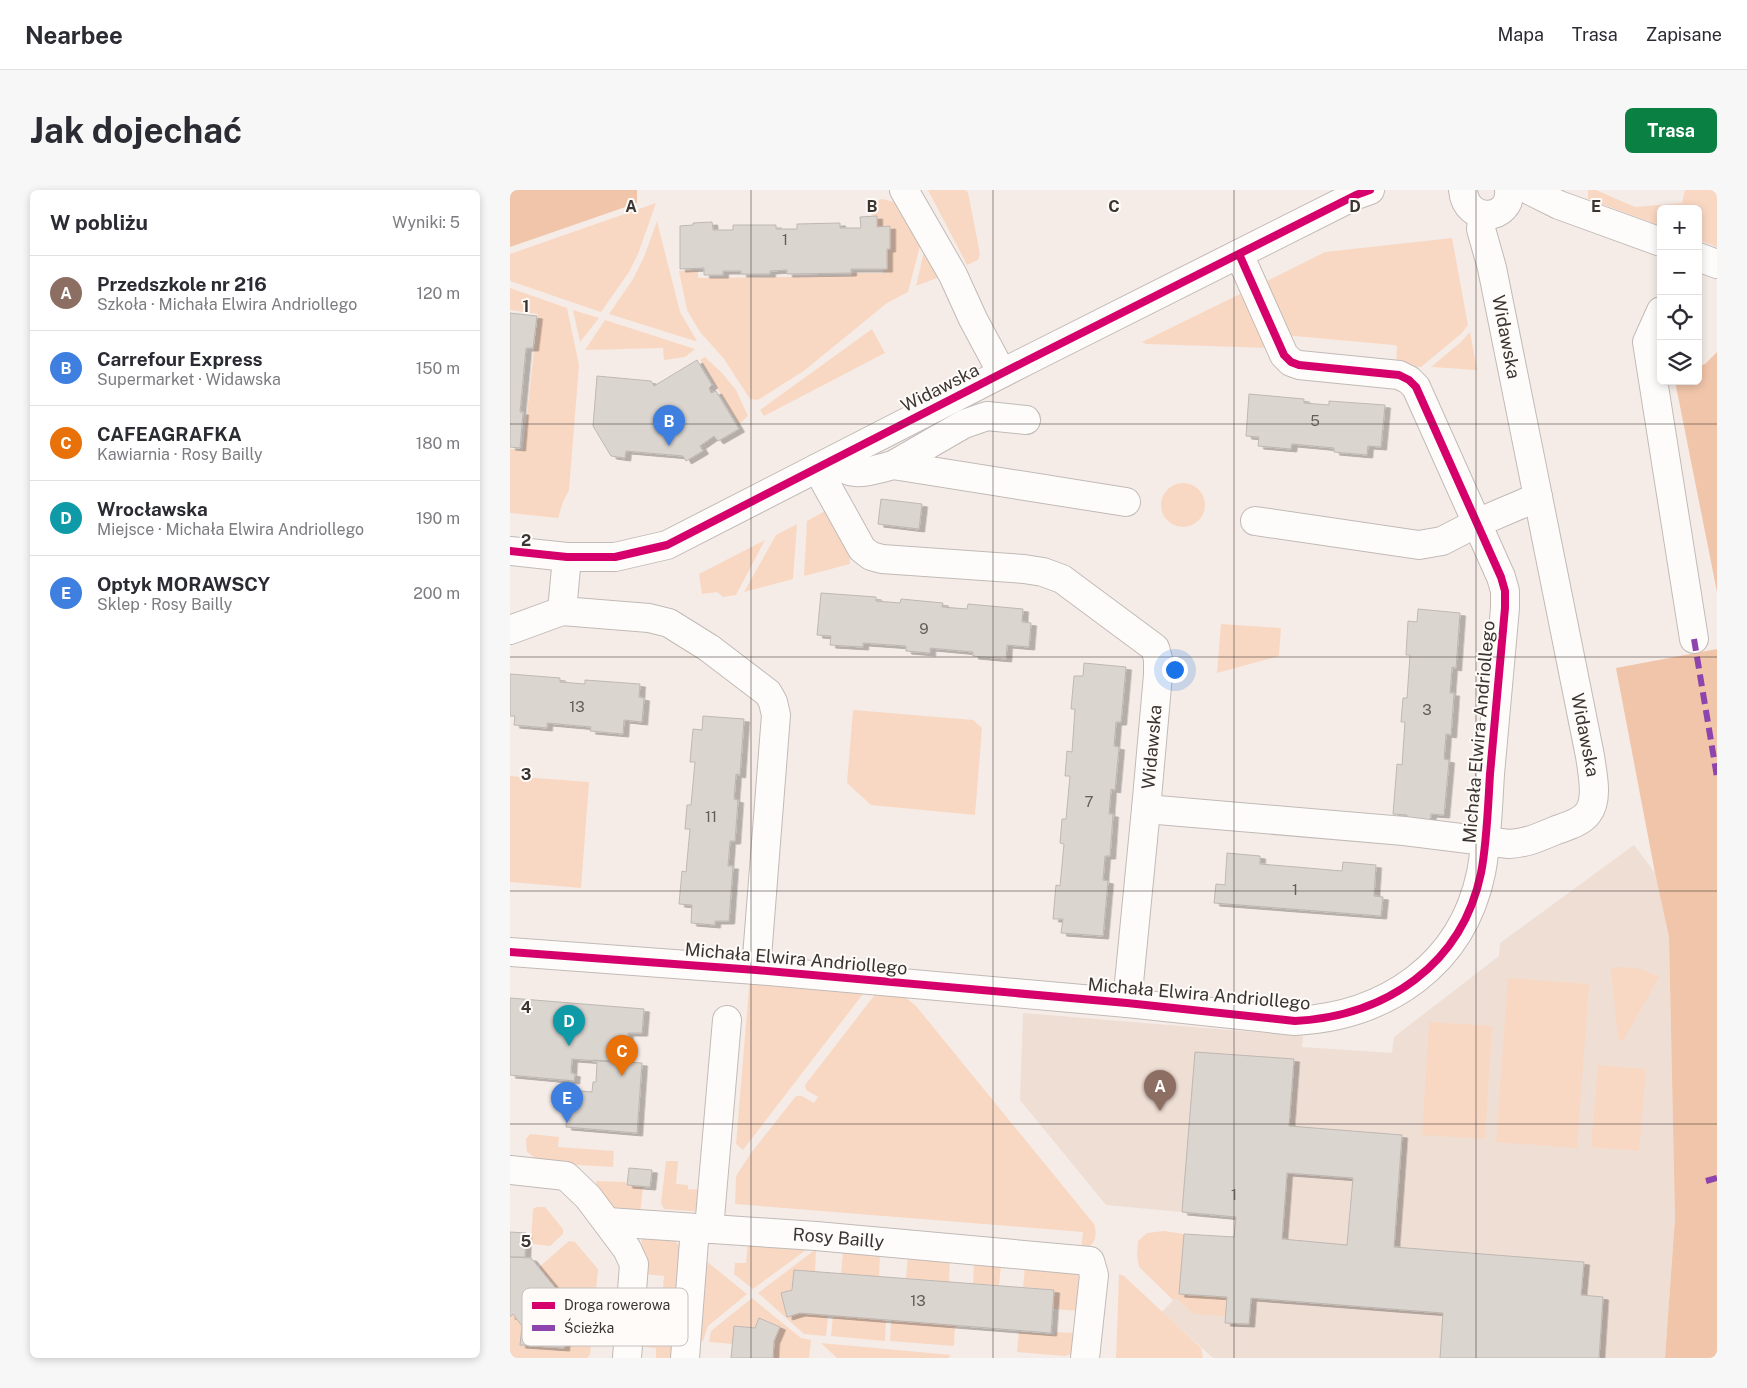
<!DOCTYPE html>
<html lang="pl">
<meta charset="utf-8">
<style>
:root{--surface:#fff;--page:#f7f7f7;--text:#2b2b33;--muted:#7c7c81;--line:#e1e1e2;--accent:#0b8043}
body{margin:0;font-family:"Public Sans",sans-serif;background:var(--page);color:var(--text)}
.controls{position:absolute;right:15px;top:15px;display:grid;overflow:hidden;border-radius:8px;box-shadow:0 2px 8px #0003}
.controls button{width:45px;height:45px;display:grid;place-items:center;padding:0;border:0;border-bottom:1px solid var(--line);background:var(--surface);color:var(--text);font:25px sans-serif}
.you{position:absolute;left:664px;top:479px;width:18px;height:18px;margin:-12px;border:4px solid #fff;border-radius:50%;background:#1a73e8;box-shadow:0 0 0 8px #1a73e833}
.badge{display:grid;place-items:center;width:32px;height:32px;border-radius:50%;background:var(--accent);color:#fff;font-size:16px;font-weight:700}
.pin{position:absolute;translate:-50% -41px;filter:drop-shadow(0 1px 2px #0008)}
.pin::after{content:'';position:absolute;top:26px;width:18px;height:15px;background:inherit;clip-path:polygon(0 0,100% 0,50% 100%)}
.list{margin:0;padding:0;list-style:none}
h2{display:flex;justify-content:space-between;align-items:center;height:65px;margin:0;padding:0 20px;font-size:21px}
h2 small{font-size:16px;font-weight:400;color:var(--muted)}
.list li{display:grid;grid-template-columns:32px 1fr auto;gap:15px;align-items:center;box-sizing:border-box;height:75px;padding:0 20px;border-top:1px solid var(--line)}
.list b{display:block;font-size:19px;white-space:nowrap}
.list p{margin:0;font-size:16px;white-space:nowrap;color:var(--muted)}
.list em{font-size:16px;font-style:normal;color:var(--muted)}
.icon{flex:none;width:28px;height:28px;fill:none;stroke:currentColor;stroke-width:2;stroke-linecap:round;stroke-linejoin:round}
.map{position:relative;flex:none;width:1207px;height:1168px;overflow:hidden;border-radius:8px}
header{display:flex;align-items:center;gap:30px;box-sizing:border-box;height:70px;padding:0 25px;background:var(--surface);border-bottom:1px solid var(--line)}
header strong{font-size:24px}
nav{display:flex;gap:28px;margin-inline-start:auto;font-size:18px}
.intro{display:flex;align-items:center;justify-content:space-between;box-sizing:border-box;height:120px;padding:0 30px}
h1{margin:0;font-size:35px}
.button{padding:12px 22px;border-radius:8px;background:var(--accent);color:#fff;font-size:18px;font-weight:700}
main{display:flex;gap:30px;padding:0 30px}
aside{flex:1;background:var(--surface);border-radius:8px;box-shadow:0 2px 8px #0003}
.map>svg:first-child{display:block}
.built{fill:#efded4}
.green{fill:#f9d8c3}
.forest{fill:#f1c5a9}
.building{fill:#dbd5d0;stroke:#beb7b3;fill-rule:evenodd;filter:url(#shadow)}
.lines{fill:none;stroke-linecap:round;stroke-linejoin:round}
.minor-casing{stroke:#c1bab6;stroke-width:30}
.minor{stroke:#fefcfb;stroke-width:28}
.quiet{stroke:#8e44ad;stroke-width:6;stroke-dasharray:12 6;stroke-linecap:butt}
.cycleway-casing{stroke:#fefbf9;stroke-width:11}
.cycleway{stroke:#d6006c;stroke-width:8}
.grid{fill:none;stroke:#3b3531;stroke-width:1;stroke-opacity:0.55}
.labels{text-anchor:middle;stroke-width:4;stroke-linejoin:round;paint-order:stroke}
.number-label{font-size:15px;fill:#645e5a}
.street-label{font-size:18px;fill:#3b3531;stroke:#fefbf9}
.key{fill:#fefbf9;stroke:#c4c0bd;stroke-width:1}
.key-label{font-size:14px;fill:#3b3531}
.grid-label{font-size:16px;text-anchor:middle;font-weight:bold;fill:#3b3531;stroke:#fefbf9;stroke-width:4;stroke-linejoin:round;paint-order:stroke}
</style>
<header>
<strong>Nearbee</strong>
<nav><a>Mapa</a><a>Trasa</a><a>Zapisane</a></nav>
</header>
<div class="intro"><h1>Jak dojechać</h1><a class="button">Trasa</a></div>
<main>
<aside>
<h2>W pobliżu<small>Wyniki: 5</small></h2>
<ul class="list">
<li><span class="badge" style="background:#8d6e63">A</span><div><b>Przedszkole nr 216</b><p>Szkoła · Michała Elwira Andriollego</p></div><em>120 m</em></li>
<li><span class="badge" style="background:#3f7fe0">B</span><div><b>Carrefour Express</b><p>Supermarket · Widawska</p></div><em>150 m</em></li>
<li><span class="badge" style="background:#e8710a">C</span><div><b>CAFEAGRAFKA</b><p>Kawiarnia · Rosy Bailly</p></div><em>180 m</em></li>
<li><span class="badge" style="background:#0f9aa8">D</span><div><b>Wrocławska</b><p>Miejsce · Michała Elwira Andriollego</p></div><em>190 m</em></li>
<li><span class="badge" style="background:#3f7fe0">E</span><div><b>Optyk MORAWSCY</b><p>Sklep · Rosy Bailly</p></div><em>200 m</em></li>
</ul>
</aside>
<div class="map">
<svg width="1207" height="1168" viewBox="0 0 1207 1168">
<defs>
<filter id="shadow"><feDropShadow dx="5.5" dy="3" stdDeviation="0" flood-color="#0004"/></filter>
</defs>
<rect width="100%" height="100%" fill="#f5ece7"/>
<!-- built -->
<path class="built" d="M1124,655L1145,683L1159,747L1165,1028L1155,1168H703L652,1122L669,1104L674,1044L724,1047L725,1027L596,1015L510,910L513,823L793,846L792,857L882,863L884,847L989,766L990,753Z"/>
<!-- green -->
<path class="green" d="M418,0H455L458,2L470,64L468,70L457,75Z
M1078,0H1086L1125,17L1172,13L1175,0H1207V57L1188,50V19H1151V36L1078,9Z
M372,9L384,12L394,23L410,56L398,102L377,113L295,180L248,210L240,209L214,169L190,142L177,120L169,81H188V88L341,86L342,83H373V62L378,61L377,37H363L362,13Z
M146,13L128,64L119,82L91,122L0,91V64Z
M147,31L170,122L187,151H185L99,124L123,89L134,67Z
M942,48L958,135L952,143L911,177L886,175L887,156L884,155L773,145L749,95L815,62Z
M415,57L432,86L406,96Z
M0,98L57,118L69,175L59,300L53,312L48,328L0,323V259L13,260L28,124L0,120Z
M736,101L759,158L636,154L632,152Z
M63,120L89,128L70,152Z
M95,130L185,159L175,167L154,170L153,158L75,160Z
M362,139L375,163L254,226L250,220Z
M960,142L967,180L921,177L951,152Z
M195,167L212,183L226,200L238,226L229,234L190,170Z
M651 315a22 22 0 1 1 44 0a22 22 0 1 1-44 0Z
M324,316L340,355V374L294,386L297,331Z
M287,334L283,389L234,402L266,345Z
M255,350L226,405L213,407L207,402L192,404L189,384Z
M711,434L771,438L769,466L707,483Z
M343,520L463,530L472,538L465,625L361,615L337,593Z
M0,586L79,592L71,698L0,692Z
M1111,777L1131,779L1149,787L1113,851L1109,850L1108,848L1101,778Z
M240,786L356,800L233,960L226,954Z
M998,788L1079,794L1067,958L986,952Z
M370,798L395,807L406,816L584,1034C588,1046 585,1057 571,1060L573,1042L225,1014L226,986L241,963L286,906H292L304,913L308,907L296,900L295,895Z
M919,832L982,836L975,949L912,945Z
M1088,875L1136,879L1129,961L1081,957Z
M20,944L49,947L48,957L104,961L103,977L32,973L17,962L16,949Z
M156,971H168L166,994L178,995V999L195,1000L193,1022L154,1019L151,1013Z
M86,991L115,992L118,995L133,996L130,1027C123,1024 114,1023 107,1019C99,1015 86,999 86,991Z
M26,1017H35L53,1039V1044L40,1056L23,1054L21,1051L23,1019Z
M654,1041L674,1044L669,1104L717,1107L716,1126L684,1124L666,1108L663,1110L629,1077L627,1066L628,1051L637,1043Z
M132,1048L163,1049L174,1060L166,1168H146V1158L127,1156V1148L148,1149L149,1137L129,1135V1129L150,1130L154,1086L134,1084L131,1054Z
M59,1051L65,1052L88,1079L80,1165L77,1168H0V1127L3,1124L12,1136L11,1155L54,1158L28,1078Z
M238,1052L300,1057L243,1099L224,1084L225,1073H236Z
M306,1059L305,1082L284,1081L282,1100L271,1103L277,1126L290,1123L318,1125L316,1146L294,1144L248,1103Z
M333,1062L370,1065L369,1087L331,1084Z
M398,1066L440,1071L439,1092L396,1088Z
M195,1070L237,1104L198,1136L193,1151H189Z
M464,1074L491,1076L489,1095L463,1094Z
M515,1077L566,1083L570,1089L569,1121L543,1119L544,1100L513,1097Z
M609,1084L614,1086L691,1158L693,1168H606Z
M242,1108L291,1148L301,1150L299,1168H263L264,1151L270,1137L250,1128L245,1138L223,1154L199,1152L201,1141Z
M323,1125L376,1130L375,1151L321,1146Z
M381,1130L445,1135L444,1156L380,1151Z
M509,1142L545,1145V1142L565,1143L564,1163L555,1166L507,1162Z
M311,1153L441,1165L438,1168H327Z"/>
<!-- forest -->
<path class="forest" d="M0,0H127V13L0,57Z
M1207,162V402L1165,191H1188V177L1195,174Z
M1207,459V1168H1155L1165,1028L1159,747L1145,683L1106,478Z"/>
<!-- building -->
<path class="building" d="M367,26V37L380,36V59H377V79H341V83L277,84V80L260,81V84H231V81H213V85H194V78L170,79V36L183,35V33L202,32L203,40H223V35H266V39H287V34L330,33V38H351L350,27Z
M0,123L27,126L23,158H16L10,222H13L10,258L0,257Z
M187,170L202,195L199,198L201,203L206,201L229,239L208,251L204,246L190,256L193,261L176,271L173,266L116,261L115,268L101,266L83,236L87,186L141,191L144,196Z
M739,204L794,209V213L819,215V211L875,215L871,257L858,256L857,265L824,262V258L782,254L781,259L748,256L749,247L736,246Z
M371,309L412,314L409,339L368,334Z
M311,403L366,407V411L390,413L391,409L433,413L432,417L457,419L458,414L513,419L512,432L521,433L519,457L497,455L496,469L463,466V462L420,458V463L396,461V456L353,453V457L320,455L321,446L307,445Z
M908,419L950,423L946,478L942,477L940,503H944L941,545L936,544L934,569L939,570L934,625L921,624L920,633L896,631L897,625L883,624L887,574L892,575L895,532H891L893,508H897L900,465H896L898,431L907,432Z
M574,473L616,477L611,532H606L604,556L609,557L605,600L601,599L599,624H603L600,666H595L593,690L598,691L593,746L551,743L553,729H543L546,695L550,696L554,654L550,653L552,629H556L560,586H555L557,561L562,562L565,519H561L564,486H573Z
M0,484L50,488V492L75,494V490L130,494L129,507L134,508L132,532L114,530L113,544L80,541L81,537L37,533V538L4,535L5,526H0Z
M193,526L234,529L230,585L226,584L224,609L228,610L225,651H220L218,676H223L219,731H205V735L181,733L182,715L169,714L172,681L176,682L180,639H175L177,615H181L185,572H180L183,539L192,540Z
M717,663L750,666V674L798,678L832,681L833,672L866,675L864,706L873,707L871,726L704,713L706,694L715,695Z
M0,808L134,819L132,843H118L116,873L62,869L61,883L65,884L64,891L0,885Z
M685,862L784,869L779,936L892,945L884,1057L1074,1072L1071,1105L1093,1107L1089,1168H930L933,1123L741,1108L739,1134L715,1133L717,1107L669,1104L674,1044L724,1047L726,1027L672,1022ZM777,983L843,988L837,1055L772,1049Z
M83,870L132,873L127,943L56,937L59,900L82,902L83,892H86L87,872H83Z
M119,978L142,980L140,997L117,995Z
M0,1042L16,1043L15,1067H0Z
M0,1067L21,1068L57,1112L54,1158L10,1155L12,1136L3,1124L0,1127Z
M284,1080L544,1100L541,1143L290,1123L277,1127L271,1103L282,1100Z
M249,1128L270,1137L264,1151L263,1168H221L224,1136L245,1138Z"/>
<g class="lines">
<!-- minor casing -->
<g class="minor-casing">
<g id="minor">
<path d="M394,0L443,85L463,129L492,183"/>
<path d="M953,0C956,35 1002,31 999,0"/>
<path d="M1019,0L1049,15L1151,52"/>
<path d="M1188,67L1207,74"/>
<path d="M1151,121L1137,152L1184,449"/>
<path d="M326,269C329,273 332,278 337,280C347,286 372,278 383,275L616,312"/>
<path d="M383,275L454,234L477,226L516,230"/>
<path d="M307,278L352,359L361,366L372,369L514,379L533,382L552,389L645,458L648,469V485L636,619L617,813"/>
<path d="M745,331L909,355L932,351L967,333L1028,307"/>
<path d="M0,361L57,367H105L157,355L516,171L846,5L860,0"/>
<path d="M57,367L52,421L139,428L159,433L199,458L258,503L263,512L266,525L246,780"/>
<path d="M0,440L52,421"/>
<path d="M636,619L894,641L999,654C1017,653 1027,648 1044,641C1054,637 1071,633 1078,623C1089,609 1082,582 1080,566L982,78L971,39L973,25"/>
<path d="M0,762L246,780L617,813L785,831C876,826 952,775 971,683C977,653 978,615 980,584C985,529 990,474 995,418V401L991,387L906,197L899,190L889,185L789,175L781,172L774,165L729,64"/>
<path d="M0,980L56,986L78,1007L117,1059L124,1074L117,1168"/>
<path id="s1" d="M98,1032L306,1046L580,1071L584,1085L575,1168"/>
<path d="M199,1039L217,830"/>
<path d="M175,1168L185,1038"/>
</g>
</g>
<!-- minor -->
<use href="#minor" class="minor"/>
<!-- quiet -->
<path class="quiet" d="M1184,449L1207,587
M1196,991L1207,988"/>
<!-- cycleway casing -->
<g class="cycleway-casing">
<path id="cycleway" d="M0,361L57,367H105L157,355L516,171L846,5L860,0
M0,762L246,780L617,813L785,831C876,826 952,775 971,683C977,653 978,615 980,584C985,529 990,474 995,418V401L991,387L906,197L899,190L889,185L789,175L781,172L774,165L729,64"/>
</g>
<!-- cycleway -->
<use href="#cycleway" class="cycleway"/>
</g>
<!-- grid -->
<path class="grid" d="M241,0V1168M483,0V1168M724,0V1168M966,0V1168M0,234H1207M0,467H1207M0,701H1207M0,934H1207"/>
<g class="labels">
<!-- number labels -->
<g class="number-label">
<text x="275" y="55">1</text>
<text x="805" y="236">5</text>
<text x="414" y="444">9</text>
<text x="67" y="522">13</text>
<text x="917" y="525">3</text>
<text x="579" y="617">7</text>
<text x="201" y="632">11</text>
<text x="785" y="705">1</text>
<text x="724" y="1010">1</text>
<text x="408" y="1116">13</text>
</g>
<!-- street labels -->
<g class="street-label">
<text transform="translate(996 147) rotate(79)" y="6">Widawska</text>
<text transform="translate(430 198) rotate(-27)" y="6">Widawska</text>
<text transform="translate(969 542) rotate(-85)" y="6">Michała Elwira Andriollego</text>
<text transform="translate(1075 545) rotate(79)" y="6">Widawska</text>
<text transform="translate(642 557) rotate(-85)" y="6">Widawska</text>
<text transform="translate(286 769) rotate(5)" y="6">Michała Elwira Andriollego</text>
<text transform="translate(689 804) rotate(5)" y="6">Michała Elwira Andriollego</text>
<text dy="6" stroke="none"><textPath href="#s1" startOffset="231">Rosy Bailly</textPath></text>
</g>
</g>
<!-- legend -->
<rect x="12" y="1098" width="166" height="58" rx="8" class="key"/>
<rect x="22" y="1112" width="23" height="7" fill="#d6006c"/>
<rect x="22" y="1135" width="23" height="6" fill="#8e44ad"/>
<g class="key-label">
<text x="54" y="1120">Droga rowerowa</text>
<text x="54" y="1143">Ścieżka</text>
</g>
<g class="grid-label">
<text x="121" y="22">A</text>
<text x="362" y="22">B</text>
<text x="604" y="22">C</text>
<text x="845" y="22">D</text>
<text x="1086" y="22">E</text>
<text x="16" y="122">1</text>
<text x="16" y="356">2</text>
<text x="16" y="590">3</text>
<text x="16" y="823">4</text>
<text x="16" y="1057">5</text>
</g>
</svg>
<div class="controls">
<button>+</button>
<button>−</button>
<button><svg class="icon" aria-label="locate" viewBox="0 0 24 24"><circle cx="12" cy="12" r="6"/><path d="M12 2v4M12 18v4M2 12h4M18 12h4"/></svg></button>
<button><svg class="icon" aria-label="layers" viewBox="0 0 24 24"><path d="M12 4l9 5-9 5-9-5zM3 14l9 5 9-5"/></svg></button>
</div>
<div class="you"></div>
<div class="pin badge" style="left:650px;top:921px;background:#8d6e63">A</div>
<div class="pin badge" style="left:159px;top:256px;background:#3f7fe0">B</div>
<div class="pin badge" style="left:112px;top:886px;background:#e8710a">C</div>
<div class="pin badge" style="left:59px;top:856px;background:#0f9aa8">D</div>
<div class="pin badge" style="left:57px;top:933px;background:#3f7fe0">E</div>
</div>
</main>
